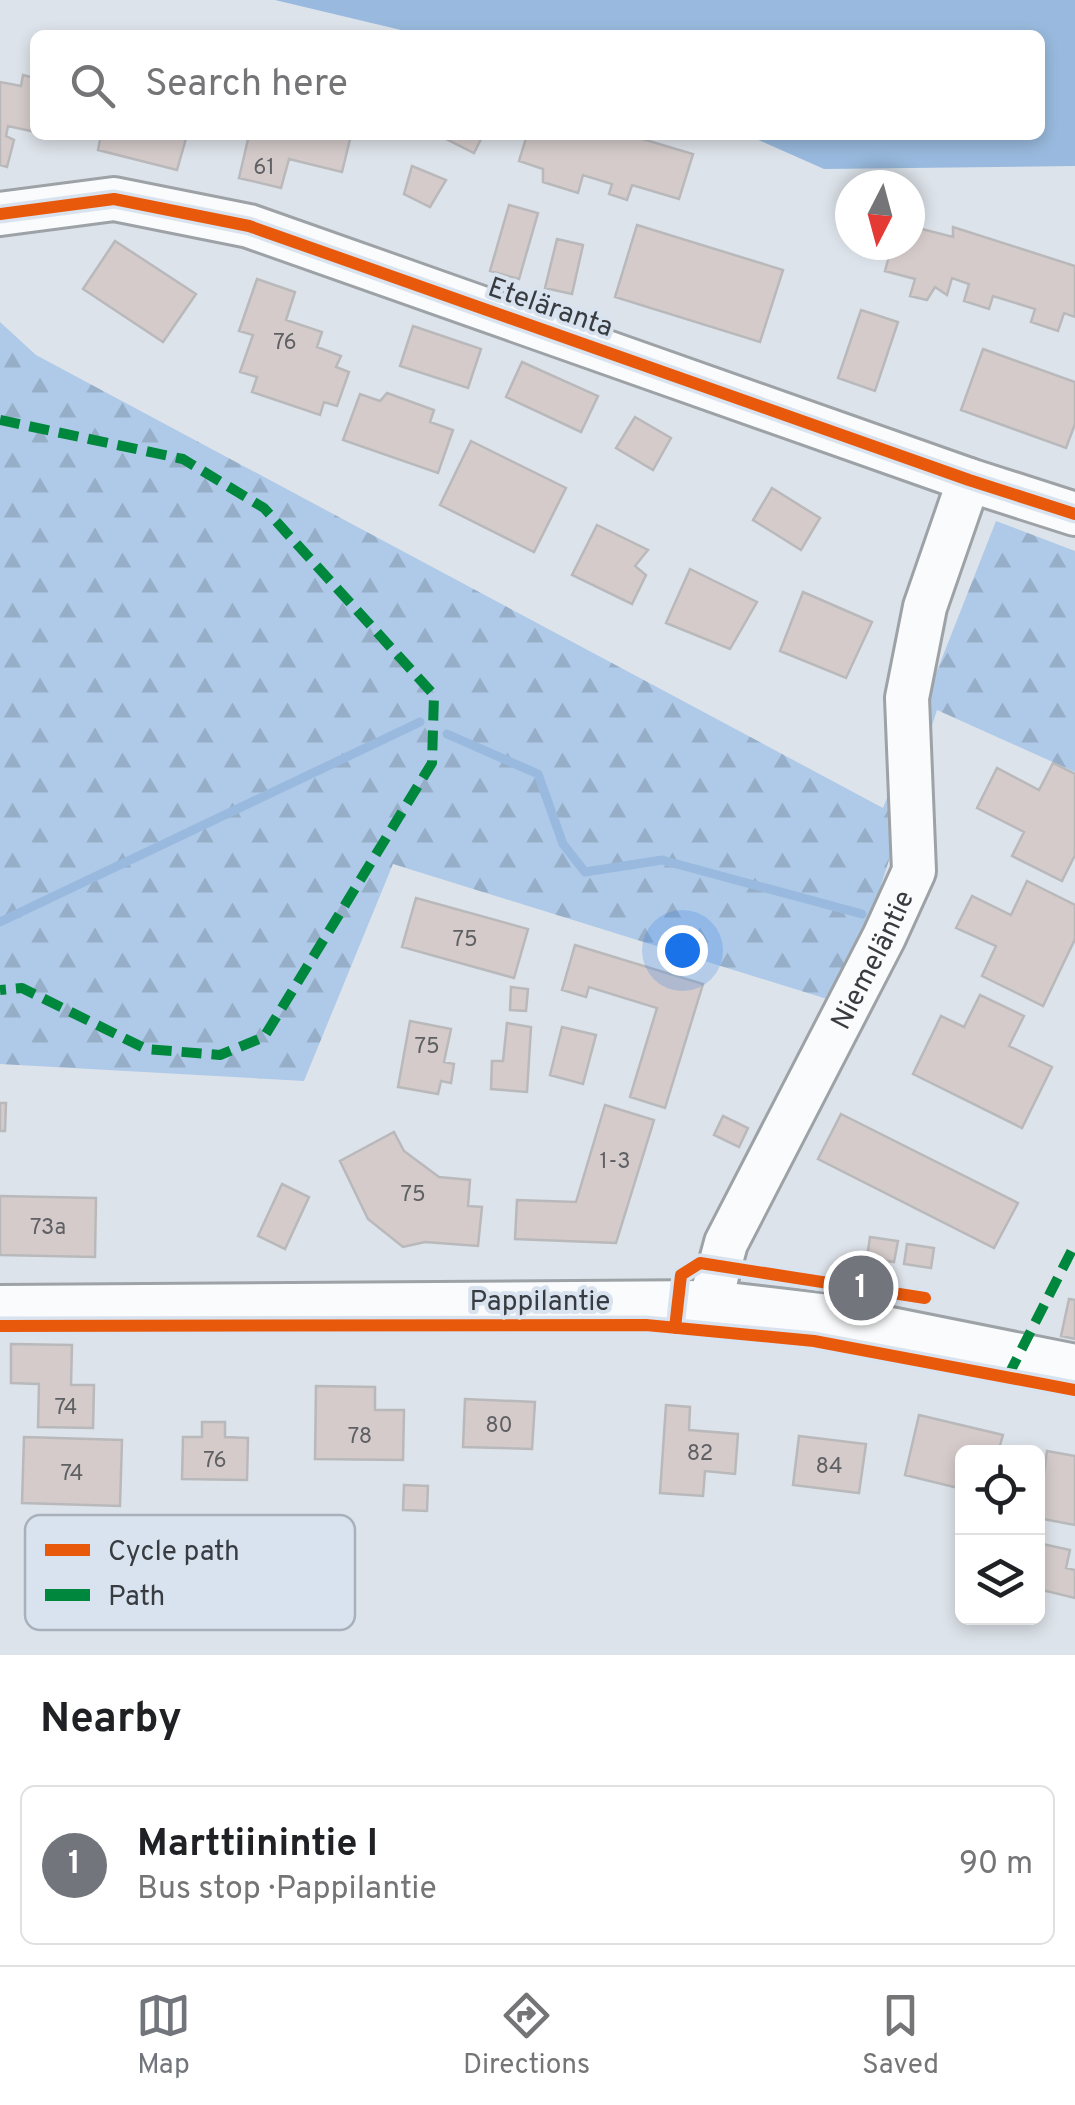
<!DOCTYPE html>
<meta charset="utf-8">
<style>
:root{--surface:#fff;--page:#f2f2f2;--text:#202124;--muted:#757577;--line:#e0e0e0;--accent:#72767c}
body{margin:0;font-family:Overpass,sans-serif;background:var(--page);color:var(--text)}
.controls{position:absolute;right:30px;bottom:30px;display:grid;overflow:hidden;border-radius:15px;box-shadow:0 5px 15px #0003}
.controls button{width:90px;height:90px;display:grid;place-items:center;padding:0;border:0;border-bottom:2px solid var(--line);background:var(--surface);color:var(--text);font:50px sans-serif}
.compass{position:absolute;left:835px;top:170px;width:90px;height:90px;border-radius:50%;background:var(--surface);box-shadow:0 5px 15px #0003;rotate:186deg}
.you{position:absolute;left:682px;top:950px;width:35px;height:35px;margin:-25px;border:8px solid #fff;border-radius:50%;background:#1a73e8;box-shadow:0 0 0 15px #1a73e833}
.badge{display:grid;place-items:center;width:65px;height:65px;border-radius:50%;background:var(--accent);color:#fff;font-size:32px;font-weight:700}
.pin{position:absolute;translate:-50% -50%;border:5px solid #fff;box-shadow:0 2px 10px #0006}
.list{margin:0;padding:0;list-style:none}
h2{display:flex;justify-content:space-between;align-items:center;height:130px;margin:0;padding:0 40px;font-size:42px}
h2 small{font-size:32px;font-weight:400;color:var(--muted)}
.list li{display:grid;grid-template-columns:65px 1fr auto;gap:30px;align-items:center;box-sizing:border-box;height:160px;margin:0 20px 20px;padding:0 20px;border:2px solid var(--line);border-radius:15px}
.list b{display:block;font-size:38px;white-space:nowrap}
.list p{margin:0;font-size:32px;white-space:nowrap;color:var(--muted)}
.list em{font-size:32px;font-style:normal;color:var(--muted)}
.icon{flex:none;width:55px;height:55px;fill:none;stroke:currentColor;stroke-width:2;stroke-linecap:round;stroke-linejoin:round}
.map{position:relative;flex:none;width:1075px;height:1655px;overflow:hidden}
.search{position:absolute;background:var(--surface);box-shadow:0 5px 15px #0003;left:30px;right:30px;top:30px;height:110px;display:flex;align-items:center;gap:25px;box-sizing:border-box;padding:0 35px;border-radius:15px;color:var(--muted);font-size:38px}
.sheet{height:310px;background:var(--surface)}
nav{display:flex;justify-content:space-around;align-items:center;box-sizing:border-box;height:140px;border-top:2px solid var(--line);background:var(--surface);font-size:28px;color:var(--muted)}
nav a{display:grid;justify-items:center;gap:5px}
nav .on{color:var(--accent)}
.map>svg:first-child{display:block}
.forest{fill:url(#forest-firs)}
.water{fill:#99bade}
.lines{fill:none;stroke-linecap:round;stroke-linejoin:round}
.stream{stroke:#99bade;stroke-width:9}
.building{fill:#d5cbcb;stroke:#b9b9bb;stroke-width:2.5}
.minor-casing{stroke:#9da2a7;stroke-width:48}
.minor{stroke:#fafbfc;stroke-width:42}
.quiet{stroke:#00873e;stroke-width:10;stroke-dasharray:20 10;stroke-linecap:butt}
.cycleway-casing{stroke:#d8e3ef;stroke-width:19}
.cycleway{stroke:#e8590c;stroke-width:12}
.labels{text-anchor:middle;stroke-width:8;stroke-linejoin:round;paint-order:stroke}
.number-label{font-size:22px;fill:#5f6064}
.street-label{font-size:28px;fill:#383c41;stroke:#d8e3ef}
.key{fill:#d8e3ef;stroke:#a8b1bb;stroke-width:2.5}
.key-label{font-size:28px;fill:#383c41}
</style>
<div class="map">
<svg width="1075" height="1655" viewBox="0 0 1075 1655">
<defs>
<pattern id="forest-firs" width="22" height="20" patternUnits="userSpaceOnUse" patternTransform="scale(2.5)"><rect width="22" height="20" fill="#afcae8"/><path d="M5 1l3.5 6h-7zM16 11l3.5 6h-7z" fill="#97aec8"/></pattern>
</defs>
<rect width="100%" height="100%" fill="#dde3ea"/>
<!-- forest -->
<path class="forest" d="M0,322L36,355L883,808L996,521L1075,551V772L937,710L843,1004L393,864L304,1081L0,1064Z"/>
<!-- water -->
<path class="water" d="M275,0H1075V166L824,169L747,135H1040V35H422Z"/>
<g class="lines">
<!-- stream -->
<path class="stream" d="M447,734L538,774L563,844L585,872L662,860L862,914
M0,922L420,722"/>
</g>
<!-- building -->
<path class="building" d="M23,75L35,78V132L8,126L6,136L14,140L7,167L0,165V82L21,86Z
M101,135H187L177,170L98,150Z
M249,135H351L342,172L289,159L281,188L239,178Z
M438,135H483L474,153Z
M527,135H629L693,154L679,199L632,185L627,200L609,194L612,184L583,175L578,193L543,182V169L519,161Z
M412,166L446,180L430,207L404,194Z
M509,205L538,213L519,279L490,271Z
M637,225L783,270L760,342L615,297Z
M910,226L953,237V227L1075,266V317L1064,313L1058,331L1031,322L1035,309L993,296L989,309L964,301L969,284L952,278L947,295L935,287L927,300L910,296L915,279L885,271L892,245H910Z
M557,239L583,245L572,294L545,288Z
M115,241L196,294L163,342L83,289Z
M257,279L295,292L286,320L322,332L317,347L341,356L336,367L349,372L337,406L324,402L320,415L252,392L257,377L240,372L253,335L239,331Z
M861,310L898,322L875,391L838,378Z
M413,326L481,349L468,388L400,366Z
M983,349L1075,382V424L1066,448L961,410Z
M522,362L598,396L581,432L506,397Z
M387,393L434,410L430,422L453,430L438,473L343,440L360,394L380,401Z
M635,417L671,438L653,470L616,448Z
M471,441L566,488L534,552L440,505Z
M772,488L820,518L801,550L753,520Z
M597,525L648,550L635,566L646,575L632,604L572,575Z
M690,569L757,602L730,649L666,623Z
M803,592L872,622L846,678L780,651Z
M1053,763L1075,774V855L1062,881L1012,856L1024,832L977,808L997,768L1039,790Z
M1027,881L1075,905V939L1043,1006L982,976L996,946L956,928L972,896L1011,915Z
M416,898L528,929L514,978L402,947Z
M575,945L703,984L665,1108L630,1097L657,1008L589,987L586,997L562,990Z
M511,987L528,989L526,1011L510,1010Z
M980,995L1024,1016L1009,1046L1052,1067L1022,1128L913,1074L941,1016L964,1027Z
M410,1021L451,1029L444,1062L454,1064L451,1083L441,1081L438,1094L398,1087Z
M507,1023L531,1027L527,1092L491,1089L492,1061H503Z
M562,1027L596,1035L583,1084L550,1075Z
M0,1103H6L5,1131H0Z
M605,1105L654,1120L616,1243L515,1239L517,1200L576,1202Z
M841,1114L1018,1203L994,1248L818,1159Z
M723,1116L748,1128L739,1147L714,1135Z
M394,1132L404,1151L439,1177L470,1180L468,1206L482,1207L478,1246L425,1242L403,1247L368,1219L340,1161Z
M282,1184L309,1197L285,1249L258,1236Z
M0,1196L96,1198L95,1257L0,1255Z
M870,1237L898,1241L894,1262L867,1258Z
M907,1244L934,1248L931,1268L904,1264Z
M1069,1299L1075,1300V1339L1061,1336Z
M11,1344L72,1345L71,1385H94L93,1428L38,1427L39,1384L11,1383Z
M316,1386L375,1387V1410H404L403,1460L315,1459Z
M465,1399L535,1402L532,1449L463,1447Z
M666,1405L690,1407L689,1430L738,1434L735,1474L705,1471L703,1496L660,1493Z
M919,1415L1003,1435L998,1452H962V1489L905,1475Z
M202,1422H225V1437L248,1438L247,1480L182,1479L183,1437H202Z
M799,1436L866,1444L859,1493L793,1485Z
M24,1437L122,1440L120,1506L22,1503Z
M1047,1451L1075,1456V1525L1038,1518Z
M404,1485L428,1486L427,1511L403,1510Z
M1038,1543L1070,1550L1066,1568L1075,1570V1598L1038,1589Z"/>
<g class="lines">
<!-- minor casing -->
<g class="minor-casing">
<g id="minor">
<path d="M0,214L114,199L249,226L969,480L1075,514"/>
<path id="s1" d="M710,1302L726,1243L884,937L914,871L907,698L925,607L969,480"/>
<path d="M0,1307L710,1302L821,1315L1075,1366"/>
</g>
</g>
<!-- minor -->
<use href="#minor" class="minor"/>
<!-- quiet -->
<path class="quiet" d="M0,420L183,459L264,508L434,695L432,763L264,1037L220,1055L146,1049L22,988L0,990
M1008,1376L1075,1244"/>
<!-- cycleway casing -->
<g class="cycleway-casing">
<path id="cycleway" d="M0,214L114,199L249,226L969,480L1075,514
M0,1326L646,1325L814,1341L1075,1390
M675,1328L681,1275L700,1263L925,1298"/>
</g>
<!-- cycleway -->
<use href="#cycleway" class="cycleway"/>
</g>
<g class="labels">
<!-- number labels -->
<g class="number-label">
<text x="264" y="174">61</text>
<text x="285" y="349">76</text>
<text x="465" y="946">75</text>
<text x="427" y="1053">75</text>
<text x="615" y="1168">1-3</text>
<text x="413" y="1201">75</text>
<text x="48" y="1234">73a</text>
<text x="66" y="1414">74</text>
<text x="499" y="1432">80</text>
<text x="360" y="1443">78</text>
<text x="700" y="1460">82</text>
<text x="215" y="1467">76</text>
<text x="829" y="1473">84</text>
<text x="72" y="1480">74</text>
</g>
<!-- street labels -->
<g class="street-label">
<text transform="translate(551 306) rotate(19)" y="10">Eteläranta</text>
<text dy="10" stroke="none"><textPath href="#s1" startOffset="380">Niemeläntie</textPath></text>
<text x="540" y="1310">Pappilantie</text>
</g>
</g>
<!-- legend -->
<rect x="25" y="1515" width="330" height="115" rx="15" class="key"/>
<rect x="45" y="1544" width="45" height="12" fill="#e8590c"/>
<rect x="45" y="1589" width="45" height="12" fill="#00873e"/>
<g class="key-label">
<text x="108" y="1560">Cycle path</text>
<text x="108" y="1605">Path</text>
</g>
</svg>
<div class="controls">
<button><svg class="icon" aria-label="locate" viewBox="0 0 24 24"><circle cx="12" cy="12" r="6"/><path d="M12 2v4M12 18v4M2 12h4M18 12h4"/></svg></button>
<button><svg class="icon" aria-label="layers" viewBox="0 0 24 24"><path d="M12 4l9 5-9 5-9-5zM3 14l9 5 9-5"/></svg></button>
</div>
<svg class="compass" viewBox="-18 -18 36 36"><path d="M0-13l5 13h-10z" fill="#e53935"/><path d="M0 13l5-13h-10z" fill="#757577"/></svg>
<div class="you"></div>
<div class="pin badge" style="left:861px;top:1288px">1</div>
<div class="search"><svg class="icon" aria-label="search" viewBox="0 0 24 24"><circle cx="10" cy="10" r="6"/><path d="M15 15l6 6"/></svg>Search here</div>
</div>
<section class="sheet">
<h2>Nearby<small></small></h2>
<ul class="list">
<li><span class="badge">1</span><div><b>Marttiinintie I</b><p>Bus stop · Pappilantie</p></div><em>90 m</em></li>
</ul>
</section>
<nav>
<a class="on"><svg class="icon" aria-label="map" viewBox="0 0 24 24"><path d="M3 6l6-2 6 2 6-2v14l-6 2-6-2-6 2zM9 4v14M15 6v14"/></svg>Map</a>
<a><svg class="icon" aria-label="directions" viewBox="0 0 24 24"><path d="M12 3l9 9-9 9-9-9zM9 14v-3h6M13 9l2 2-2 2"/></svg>Directions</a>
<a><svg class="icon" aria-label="saved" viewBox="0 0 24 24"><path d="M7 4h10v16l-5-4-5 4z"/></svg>Saved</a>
</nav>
